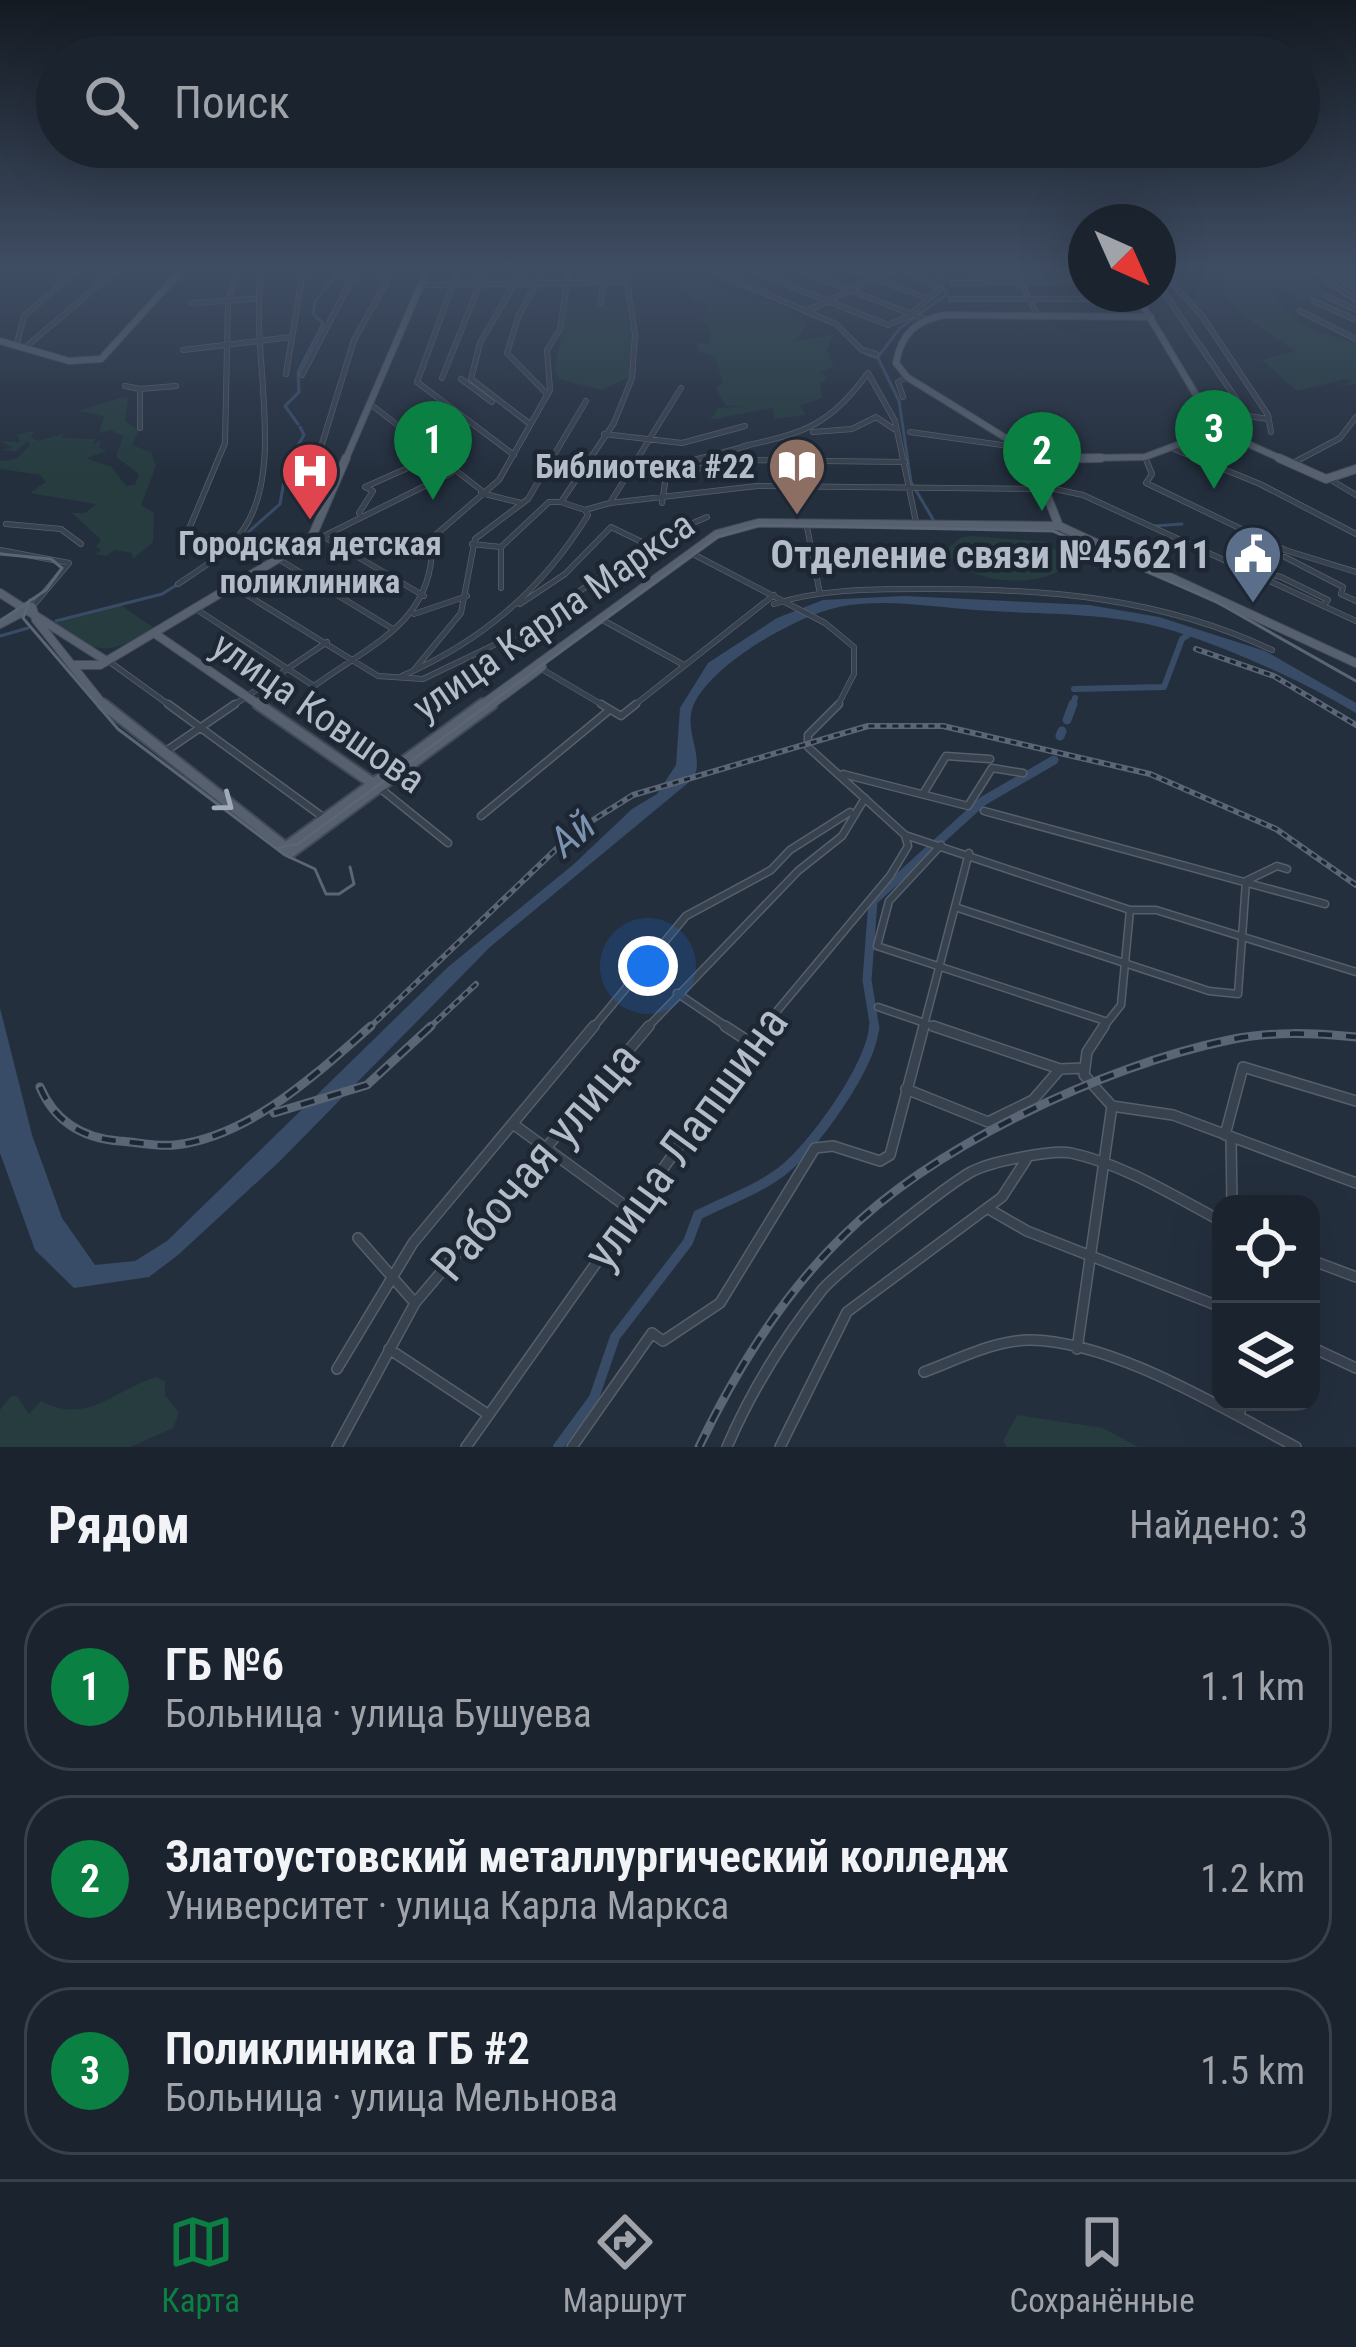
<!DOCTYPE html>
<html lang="ru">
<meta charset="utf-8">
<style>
:root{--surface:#1b232e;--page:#242b36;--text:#f1f3f6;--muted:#a0a4aa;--line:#39404a;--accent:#0b8043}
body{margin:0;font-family:"Roboto Condensed",sans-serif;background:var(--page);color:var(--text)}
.controls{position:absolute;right:36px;bottom:36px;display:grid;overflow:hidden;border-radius:24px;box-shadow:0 12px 48px #0002}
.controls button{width:108px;height:108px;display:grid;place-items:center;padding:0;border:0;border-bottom:3px solid var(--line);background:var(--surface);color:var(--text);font:60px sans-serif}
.compass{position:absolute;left:1068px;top:204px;width:108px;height:108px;border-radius:50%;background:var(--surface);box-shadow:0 12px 48px #0002;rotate:135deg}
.you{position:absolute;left:648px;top:966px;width:42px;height:42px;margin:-30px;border:9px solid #fff;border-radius:50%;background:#1a73e8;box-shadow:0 0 0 18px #1a73e833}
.badge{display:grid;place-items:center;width:78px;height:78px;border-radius:50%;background:var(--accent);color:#fff;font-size:39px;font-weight:700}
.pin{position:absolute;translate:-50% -99px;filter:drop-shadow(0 3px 6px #0008)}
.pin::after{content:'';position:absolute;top:63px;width:42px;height:36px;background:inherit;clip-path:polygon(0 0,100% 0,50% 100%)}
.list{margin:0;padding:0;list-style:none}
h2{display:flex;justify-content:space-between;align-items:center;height:156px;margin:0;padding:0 48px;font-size:51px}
h2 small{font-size:39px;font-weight:400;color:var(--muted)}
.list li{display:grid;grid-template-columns:78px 1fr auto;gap:36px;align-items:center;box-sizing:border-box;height:168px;margin:0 24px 24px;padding:0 24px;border:3px solid var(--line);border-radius:48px}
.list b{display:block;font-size:45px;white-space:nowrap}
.list p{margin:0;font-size:39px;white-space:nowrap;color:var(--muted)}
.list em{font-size:39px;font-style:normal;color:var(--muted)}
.icon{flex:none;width:66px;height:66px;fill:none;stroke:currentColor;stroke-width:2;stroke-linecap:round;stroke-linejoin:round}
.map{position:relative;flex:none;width:1356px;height:1447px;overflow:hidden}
.search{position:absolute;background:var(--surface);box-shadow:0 12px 48px #0002;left:36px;right:36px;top:36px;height:132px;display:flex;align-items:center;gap:30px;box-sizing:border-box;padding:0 42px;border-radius:66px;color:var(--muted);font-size:45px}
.sheet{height:732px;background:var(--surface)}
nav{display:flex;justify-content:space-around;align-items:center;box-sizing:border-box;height:168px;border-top:3px solid var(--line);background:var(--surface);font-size:33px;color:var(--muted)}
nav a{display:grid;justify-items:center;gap:6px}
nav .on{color:var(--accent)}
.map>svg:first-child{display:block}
.green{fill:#263c3f}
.water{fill:#394c67}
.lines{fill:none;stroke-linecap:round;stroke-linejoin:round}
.stream{stroke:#394c67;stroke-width:3}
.river-far2{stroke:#394c67;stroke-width:6}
.river-far1{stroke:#394c67;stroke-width:9}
.river{stroke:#394c67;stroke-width:10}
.minor-far2-casing{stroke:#565f6c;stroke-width:6}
.minor-far1-casing{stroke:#565f6c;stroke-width:9}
.minor-casing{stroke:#565f6c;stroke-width:12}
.major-far2-casing{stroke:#414a57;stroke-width:8}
.major-far1-casing{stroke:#414a57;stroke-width:10}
.major-casing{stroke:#414a57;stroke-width:14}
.minor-far2{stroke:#38414e;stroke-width:4.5}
.minor-far1{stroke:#38414e;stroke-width:6}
.minor{stroke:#38414e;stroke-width:9}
.major-far2{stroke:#56606e;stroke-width:6}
.major-far1{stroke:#56606e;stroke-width:8}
.major{stroke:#56606e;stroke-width:10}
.tram{stroke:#5a6575;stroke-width:3}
.rail-far1-casing{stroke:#5a6575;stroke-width:6}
.rail-casing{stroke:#5a6575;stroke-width:9}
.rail-far1{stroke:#1d2633;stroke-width:3;stroke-dasharray:6;stroke-linecap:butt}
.rail{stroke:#1d2633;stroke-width:4.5;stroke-dasharray:14;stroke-linecap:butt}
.oneway{stroke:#a1aab7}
.labels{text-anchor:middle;stroke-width:9;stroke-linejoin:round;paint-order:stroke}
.far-poi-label{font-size:33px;font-weight:bold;fill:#b4bcc9;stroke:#1d2633;text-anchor:end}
.poi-label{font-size:39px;font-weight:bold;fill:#b4bcc9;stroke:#1d2633;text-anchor:end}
.street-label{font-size:39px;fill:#b4bcc9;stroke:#1d2633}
.water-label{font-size:42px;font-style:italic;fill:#7c92b1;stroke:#1d2633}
.near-street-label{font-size:48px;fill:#b4bcc9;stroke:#1d2633}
</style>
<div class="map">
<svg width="1356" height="1447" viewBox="0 0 1356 1447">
<rect width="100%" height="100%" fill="#242f3e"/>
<!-- green -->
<path class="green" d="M1219,271H1298L1328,294L1302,302L1286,290L1271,288C1279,321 1327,338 1356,342V384L1342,386L1353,381L1346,379L1297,391L1262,360L1295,351L1239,313L1221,289L1231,286Z
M695,278L740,298L774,303L808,323L795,341L832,335L827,351L834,367L820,372L828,378L820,384L822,398L800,406L806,415L775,419L772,408L710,420L718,408L744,407L725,405L716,388L723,382L715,358L698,351L696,342L709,345L711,331L702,318L709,307L691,300L682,284Z
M568,305H623L632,334L629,377L602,390L559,379L554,370Z
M123,397L128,399L125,421L139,430L132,445L151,452L156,466L141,505L154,513L153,542L133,559L132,553L115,550L106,556L95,554L102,550L96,547L101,540L72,513H85L96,504L30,493L46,482L40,475L0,469V461L16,459L30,445L28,441L16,451L0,450L13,448L0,441L20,442L17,434L34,431L31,437L38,441L63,434L62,438L96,439L92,445L101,440L99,447L107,451L86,458L112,467L126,486L135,485L139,474L116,457L123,436L111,430L99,433L104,416L78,411Z
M971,536L1048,542L1062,557L1061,570C1032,587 976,584 951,558L949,548L960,538Z
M121,605L154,628C107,656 99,656 56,623Z
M156,1377L165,1381V1395L179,1413L173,1428L130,1447H0V1410L11,1396H17L29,1414L41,1401C87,1426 114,1390 156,1377Z
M1017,1415L1103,1428L1138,1447H1007L1003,1441Z"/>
<!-- water -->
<path class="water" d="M904,596L1089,605L1159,617L1265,651L1356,703V713C1298,679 1238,652 1174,631C1109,611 1042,615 975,610C932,607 882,598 839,607C796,616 718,661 696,700C680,728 705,752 694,778L490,947L280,1161L178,1255L149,1277L74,1288L35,1250L0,1153V1008L32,1135L62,1218L95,1265L135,1261L167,1241L448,967L574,864L632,809L657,794L676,765L680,708L708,663L777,618L823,600Z"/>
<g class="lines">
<!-- stream -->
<path class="stream" d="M717,275L757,293
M794,307L812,316
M866,354L878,358L899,401L911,482L934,521
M878,357L900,328L947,294L934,271
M298,424L285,406L299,392L298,372L323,323L313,314L315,301L341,271
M1154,526L1182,524
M226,552L280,504L287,464L304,435L300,427
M56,621L162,594L209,565
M0,636L28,628"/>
<!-- river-far2 -->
<path class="river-far2" d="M1074,689L1164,687L1182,639L1191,633
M1072,707L1075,698"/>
<!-- river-far1 -->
<path class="river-far1" d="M1067,720L1073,704
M1060,736L1062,731
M875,1029L867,980L873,901L983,801L1054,760"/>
<!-- river -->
<path class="river" d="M558,1447L594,1398L615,1337L688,1242L698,1215C725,1201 757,1190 781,1172C812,1149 873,1064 874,1026"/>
<!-- minor-far2 casing -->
<g class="minor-far2-casing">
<path id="minor-far2" d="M458,271L417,382L514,455
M522,271L480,343L471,379L530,424
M543,271L518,317L507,353L547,394
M713,271L836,324L862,350L876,354
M752,271L888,325L914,314
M801,271L924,319
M854,271L927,298
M904,271L940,289L912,313
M1015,271L1037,314
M1161,271L1202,316L1268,415L1271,432
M1313,271L1356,300
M1329,271L1356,290
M1349,271L1356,276
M334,277L335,271
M953,283L1086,281
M1158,284L1248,416L1268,419
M421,285L624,282
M1327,296L1356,310
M951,299H1140
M1314,301L1356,320
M192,303L254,299
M601,303L604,271
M807,311L890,271
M1300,311L1356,339
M17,343L24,316L76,271
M28,345L115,271
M183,350L291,337
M286,374L303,271
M302,375L356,271
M442,378L485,271
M461,379L492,402
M125,386L140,389V428
M140,389L176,386
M903,397L898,382L907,377
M369,403L481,490
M813,432L852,429L876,417L894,429
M910,432L1023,448
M604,434L682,443L745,426
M744,446C805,433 830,425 868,373L895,421L916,522
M1174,449L1260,484L1356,534
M1145,457L1152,474L1146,483L1285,550L1356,572
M1293,463L1340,438L1356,417
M599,465L673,474L739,460L905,462
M314,470L354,340L386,283V271
M656,470L747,446
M1331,480L1356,495
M1045,487L1083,495L1356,621
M481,493L521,503
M561,502L585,510
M610,503L757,486L1045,489
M662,503L666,476
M362,517L359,513L373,491L365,487L437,455
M6,524L61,529L81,544
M807,527L820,594
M189,529L225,443L228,301L239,271
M324,537L424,596
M310,543L451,473
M472,544L501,547
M0,550L69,563L32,607
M691,553L825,623L854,647V674L837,707
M1285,557L1343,587L1341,594L1356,601
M280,560L393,629
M1249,568L1262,556L1258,552
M1250,570L1281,577L1328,600L1323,606
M178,584C200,569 228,553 243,530C288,465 248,349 262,271
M234,587L378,676L423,679L523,631L649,542L707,517
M501,588V547L549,502H561L614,423L632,378L635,334L625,271
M520,604L565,574L611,527L646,544
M774,604C821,589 871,589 920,589C1043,588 1160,597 1272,650
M196,609L314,686C373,643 436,621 432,538L499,480L550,390L547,350L560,329L569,271
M414,614L467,596
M599,618L684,665
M107,660L172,707
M540,668L606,707
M414,670L461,613L475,539L528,499L586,401
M402,676C482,641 542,590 588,515L585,510L610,503L681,388
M231,707L327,642
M632,707L774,595"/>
</g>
<!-- minor-far1 casing -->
<g class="minor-far1-casing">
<path id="minor-far1" d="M168,704L327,820
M601,704L621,716L636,704
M839,704L808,735V747L905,835L1130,910H1156L1356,972
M166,751L235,704
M843,774L968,806L992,768L1023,773
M381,789L448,843
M923,794L946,756L990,759
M984,811L1325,904
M481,816L607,712
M941,845L889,901L877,946L1105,1021
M955,907L1209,991L1238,994L1246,881L1277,866L1287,869
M677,993L730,1029
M878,1007L942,1029
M592,1029L686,916L771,870L790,850L850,812
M646,1029L798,871L842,836L865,798
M762,1029L890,876L908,846L905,835
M923,1029L969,853
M1102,1029L1121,1005L1130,910"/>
</g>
<!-- minor casing -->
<g class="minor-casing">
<path id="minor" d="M725,1026L751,1043
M933,1026L1060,1069L1084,1068
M1104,1026L1087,1052L1084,1075L1112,1106
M906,1089L988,1122L1033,1100L1060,1069
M1112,1106L1173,1115L1356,1183
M513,1124L631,1210
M1225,1135L1243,1067L1356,1101
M1231,1139L1232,1204
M987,1208L1027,1231L1221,1307
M358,1238L415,1303
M1311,1260L1356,1277
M1311,1347L1356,1368
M389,1349L486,1413
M1077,1349L1112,1106
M337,1369L413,1243L594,1026
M924,1372C957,1360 994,1340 1030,1340C1114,1341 1223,1409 1296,1447
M1240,1402V1417
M337,1447L415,1303L649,1026
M466,1447L764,1026
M572,1447L652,1333L663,1341L720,1303L815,1148L833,1146L880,1161L890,1155L924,1026
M727,1447C751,1391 784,1338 822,1290C836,1273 952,1181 973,1171C990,1162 1053,1149 1071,1153C1123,1164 1174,1196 1221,1221
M780,1447L847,1312L1002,1197L1026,1160"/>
</g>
<!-- major-far2 casing -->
<g class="major-far2-casing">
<path id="major-far2" d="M1136,294L1217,430
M0,341L69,361L101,359L181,271
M1217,430L1286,461
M1034,459L1145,457L1217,430
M345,461L427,271
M1033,461L1030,453L907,377L896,363C901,334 916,320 945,315L1151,317"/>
</g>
<!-- major-far1 casing -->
<g class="major-far1-casing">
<path id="major-far1" d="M1032,458L1059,526
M1279,458L1326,479L1356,469
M1034,459L1101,458
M0,593L105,660
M32,607L36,620L105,707
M0,624L32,607
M154,633L262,707
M75,665H100L311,539L346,458
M479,707L717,534L758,523L1059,526L1356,663
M488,707L542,667"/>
</g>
<!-- major casing -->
<g class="major-casing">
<path id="major" d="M103,704L291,852L492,704
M258,704L371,782
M285,848L483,704"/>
</g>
<!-- minor-far2 -->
<use href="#minor-far2" class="minor-far2"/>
<!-- minor-far1 -->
<use href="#minor-far1" class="minor-far1"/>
<!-- minor -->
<use href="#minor" class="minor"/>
<!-- major-far2 -->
<use href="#major-far2" class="major-far2"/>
<!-- major-far1 -->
<use href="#major-far1" class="major-far1"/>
<!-- major -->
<use href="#major" class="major"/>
<!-- tram -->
<path class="tram" d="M0,554L51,559L62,568L46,590L0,621
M30,600L23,618L118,729L285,855L315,869L326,894H339L354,884L350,867
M277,848L298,844L717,537L760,525L1053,531L1215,601L1356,681"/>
<!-- rail-far1 casing -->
<g class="rail-far1-casing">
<path id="rail-far1" d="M1196,649L1274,676L1356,725
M368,1029L574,832L633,795L868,726H943L1150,774L1276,829L1356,885
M428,1029L476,984"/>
</g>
<!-- rail casing -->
<g class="rail-casing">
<path id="rail" d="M40,1087C55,1122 82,1138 119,1141C137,1142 157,1147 175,1145C250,1137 317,1073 371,1026
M274,1113L367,1085L431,1026
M699,1447C736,1370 781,1297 842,1237C933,1146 1103,1066 1229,1040C1270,1031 1314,1033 1356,1037"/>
</g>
<!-- rail-far1 -->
<use href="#rail-far1" class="rail-far1"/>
<!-- rail -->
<use href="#rail" class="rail"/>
</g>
<!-- one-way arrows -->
<defs><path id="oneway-chevron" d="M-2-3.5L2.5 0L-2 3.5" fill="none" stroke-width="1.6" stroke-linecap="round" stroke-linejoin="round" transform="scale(3)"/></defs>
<use class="oneway" href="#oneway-chevron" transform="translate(225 803) rotate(37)"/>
<!-- sky -->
<linearGradient id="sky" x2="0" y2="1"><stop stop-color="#141a22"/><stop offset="0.57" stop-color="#3f4d63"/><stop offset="1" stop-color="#3f4d63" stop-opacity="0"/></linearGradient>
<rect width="1356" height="473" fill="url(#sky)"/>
<!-- icons -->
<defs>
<g id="library-pin" transform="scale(3)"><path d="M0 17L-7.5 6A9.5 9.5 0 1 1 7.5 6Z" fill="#8d6e63" stroke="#1d2633"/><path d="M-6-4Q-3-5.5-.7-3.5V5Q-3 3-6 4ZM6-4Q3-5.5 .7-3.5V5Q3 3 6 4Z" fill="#fff"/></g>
<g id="hospital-pin" transform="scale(3)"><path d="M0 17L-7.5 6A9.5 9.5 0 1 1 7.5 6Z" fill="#e0444e" stroke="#1d2633"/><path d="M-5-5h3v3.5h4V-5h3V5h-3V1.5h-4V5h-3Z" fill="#fff"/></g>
<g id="civic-pin" transform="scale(3)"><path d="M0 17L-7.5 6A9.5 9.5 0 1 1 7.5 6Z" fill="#5c6f8a" stroke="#1d2633"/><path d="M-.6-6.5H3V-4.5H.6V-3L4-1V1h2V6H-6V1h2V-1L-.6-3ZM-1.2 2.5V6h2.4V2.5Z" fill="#fff"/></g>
</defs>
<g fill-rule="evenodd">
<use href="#library-pin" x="797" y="466"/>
<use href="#hospital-pin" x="310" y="471"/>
<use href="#civic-pin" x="1253" y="554"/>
</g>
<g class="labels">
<!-- far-poi labels -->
<g class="far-poi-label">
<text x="755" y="478">Библиотека #22</text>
<text x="310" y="555" text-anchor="middle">Городская детская<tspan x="310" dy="38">поликлиника</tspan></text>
</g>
<!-- poi labels -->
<g class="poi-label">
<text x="1211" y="568">Отделение связи №456211</text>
</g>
<!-- street labels -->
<g class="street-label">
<text transform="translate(553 615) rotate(-35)" y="14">улица Карла Маркса</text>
<text transform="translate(319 712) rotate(35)" y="14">улица Ковшова</text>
</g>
<!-- water labels -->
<g class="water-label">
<text transform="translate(572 833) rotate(-40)" y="15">Ай</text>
</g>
<!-- near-street labels -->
<g class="near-street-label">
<text transform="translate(685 1137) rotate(-54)" y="17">улица Лапшина</text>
<text transform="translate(535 1161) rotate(-50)" y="17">Рабочая улица</text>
</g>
</g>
</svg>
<div class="controls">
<button><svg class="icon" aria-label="locate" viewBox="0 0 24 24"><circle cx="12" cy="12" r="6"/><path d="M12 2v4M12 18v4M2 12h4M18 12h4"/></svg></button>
<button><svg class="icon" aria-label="layers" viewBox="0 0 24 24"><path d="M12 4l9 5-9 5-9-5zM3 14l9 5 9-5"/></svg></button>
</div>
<svg class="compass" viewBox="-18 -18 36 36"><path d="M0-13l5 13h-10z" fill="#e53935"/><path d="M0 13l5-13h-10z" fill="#a0a4aa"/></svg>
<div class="you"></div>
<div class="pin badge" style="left:433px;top:500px">1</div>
<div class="pin badge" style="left:1042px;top:511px">2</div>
<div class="pin badge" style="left:1214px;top:489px">3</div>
<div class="search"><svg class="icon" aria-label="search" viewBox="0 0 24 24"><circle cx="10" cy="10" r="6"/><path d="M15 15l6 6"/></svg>Поиск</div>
</div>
<section class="sheet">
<h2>Рядом<small>Найдено: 3</small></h2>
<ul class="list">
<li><span class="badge">1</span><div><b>ГБ №6</b><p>Больница · улица Бушуева</p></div><em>1.1 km</em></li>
<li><span class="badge">2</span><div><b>Златоустовский металлургический колледж</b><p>Университет · улица Карла Маркса</p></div><em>1.2 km</em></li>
<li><span class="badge">3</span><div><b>Поликлиника ГБ #2</b><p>Больница · улица Мельнова</p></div><em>1.5 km</em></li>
</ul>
</section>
<nav>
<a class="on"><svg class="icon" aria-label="map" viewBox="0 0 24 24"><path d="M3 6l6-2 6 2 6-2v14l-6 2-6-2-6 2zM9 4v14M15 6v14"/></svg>Карта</a>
<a><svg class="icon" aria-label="directions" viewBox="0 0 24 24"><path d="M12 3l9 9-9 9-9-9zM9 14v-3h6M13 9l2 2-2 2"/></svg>Маршрут</a>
<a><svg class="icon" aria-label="saved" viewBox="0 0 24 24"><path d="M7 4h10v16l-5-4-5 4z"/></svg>Сохранённые</a>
</nav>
